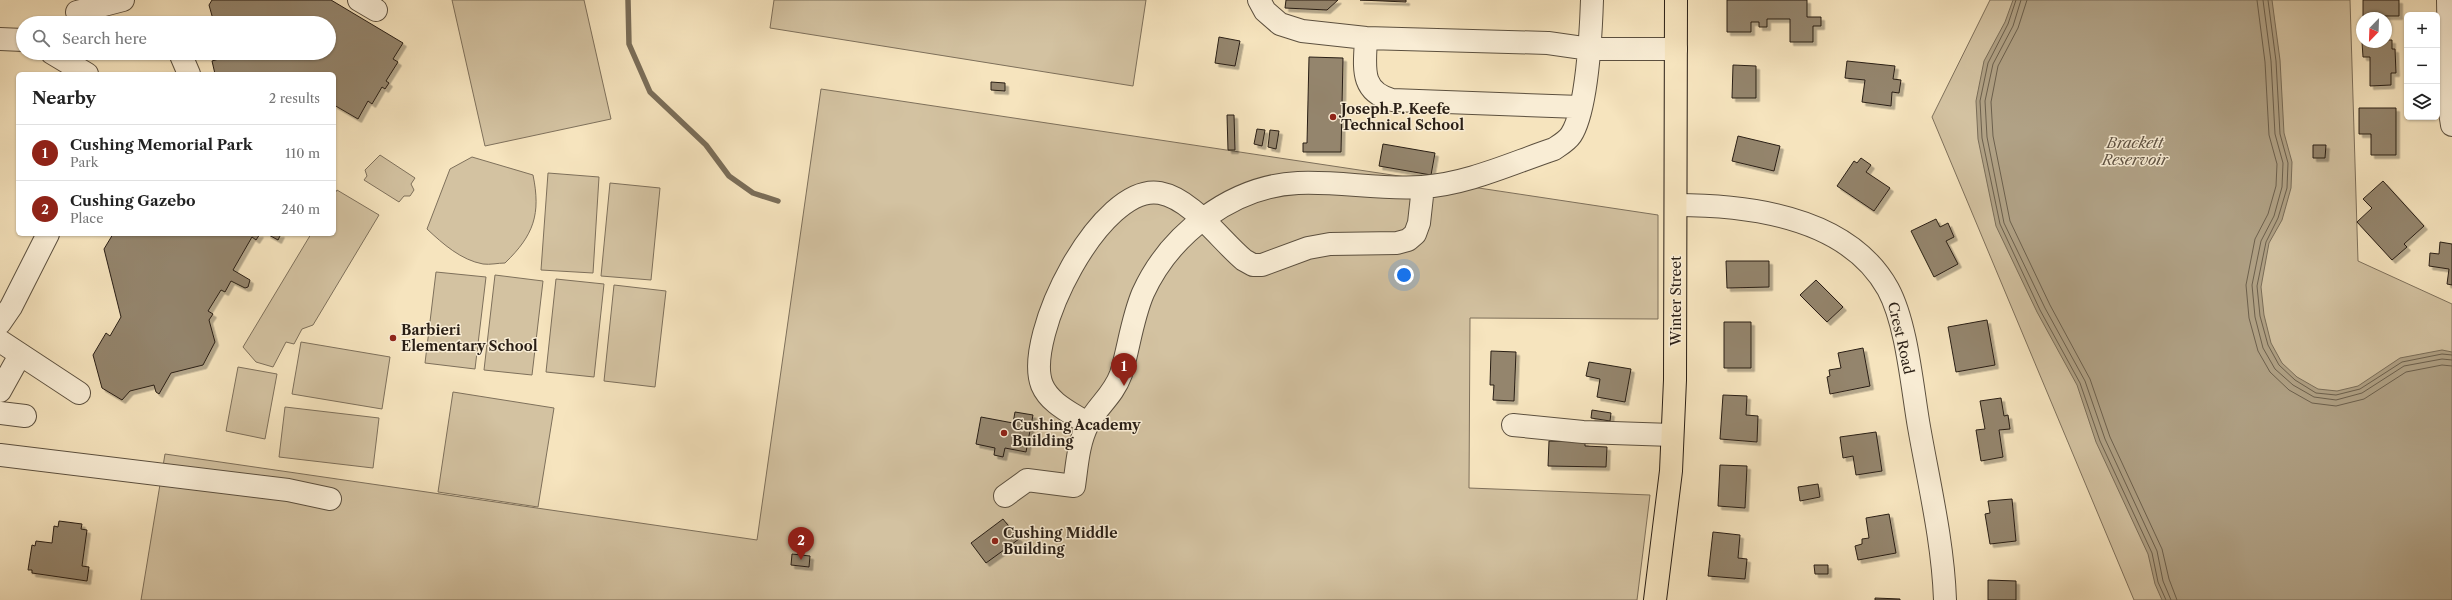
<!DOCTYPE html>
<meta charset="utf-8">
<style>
:root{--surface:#fff;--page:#f2f2f2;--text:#222;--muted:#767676;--line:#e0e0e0;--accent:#8f2418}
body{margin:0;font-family:"Libre Caslon Text",serif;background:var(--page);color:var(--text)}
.controls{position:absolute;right:12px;top:12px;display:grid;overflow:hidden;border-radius:6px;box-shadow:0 1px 3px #0004}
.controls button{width:36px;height:36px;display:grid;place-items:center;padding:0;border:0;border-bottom:1px solid var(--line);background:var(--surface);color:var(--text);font:20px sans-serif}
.compass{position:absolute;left:2356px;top:12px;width:36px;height:36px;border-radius:50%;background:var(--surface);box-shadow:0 1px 3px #0004;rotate:203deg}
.you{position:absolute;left:1404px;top:275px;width:14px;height:14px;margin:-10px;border:3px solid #fff;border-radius:50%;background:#1a73e8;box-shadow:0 0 0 6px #1a73e833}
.badge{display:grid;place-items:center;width:26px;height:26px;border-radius:50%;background:var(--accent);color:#fff;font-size:13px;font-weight:700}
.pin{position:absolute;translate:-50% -33px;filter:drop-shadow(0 1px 2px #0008)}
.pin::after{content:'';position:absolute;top:21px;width:14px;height:12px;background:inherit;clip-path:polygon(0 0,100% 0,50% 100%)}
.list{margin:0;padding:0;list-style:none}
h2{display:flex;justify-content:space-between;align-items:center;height:52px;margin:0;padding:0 16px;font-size:17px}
h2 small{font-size:13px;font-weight:400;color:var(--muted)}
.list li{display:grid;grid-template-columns:26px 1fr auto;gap:12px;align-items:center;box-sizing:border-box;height:56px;padding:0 16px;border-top:1px solid var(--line)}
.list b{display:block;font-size:15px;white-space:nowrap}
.list p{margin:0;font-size:13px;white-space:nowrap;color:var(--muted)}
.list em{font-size:13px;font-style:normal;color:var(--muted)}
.icon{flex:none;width:22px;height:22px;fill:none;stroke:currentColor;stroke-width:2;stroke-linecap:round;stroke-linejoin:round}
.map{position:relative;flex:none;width:2452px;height:600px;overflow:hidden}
.search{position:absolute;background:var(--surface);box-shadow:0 1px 3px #0004;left:16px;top:16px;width:320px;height:44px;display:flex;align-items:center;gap:10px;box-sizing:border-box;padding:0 14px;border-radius:22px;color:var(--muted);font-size:15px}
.panel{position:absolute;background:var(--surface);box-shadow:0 1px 3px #0004;left:16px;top:72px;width:320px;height:164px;border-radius:6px}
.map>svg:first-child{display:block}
.green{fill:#d3c2a1;stroke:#7e705b}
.water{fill:#b0a185;stroke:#7a6d58}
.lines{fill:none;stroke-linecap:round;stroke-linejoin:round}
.shore{stroke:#6c604d;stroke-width:1}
.stream{stroke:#7a6d58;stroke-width:5.5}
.building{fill:#94856d;stroke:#291e15;filter:url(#shadow)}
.minor-casing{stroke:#5c503f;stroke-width:24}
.major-casing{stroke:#291e15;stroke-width:24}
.minor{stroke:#f9edd5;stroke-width:22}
.major{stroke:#f6e4be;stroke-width:22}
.poi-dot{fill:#8f2418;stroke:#f9edd5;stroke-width:1.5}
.labels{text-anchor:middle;stroke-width:3;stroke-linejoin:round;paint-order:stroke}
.poi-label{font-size:14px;font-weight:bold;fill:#291e15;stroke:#f9edd5;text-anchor:start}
.street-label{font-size:14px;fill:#291e15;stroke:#f9edd5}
.water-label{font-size:15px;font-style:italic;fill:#5f5242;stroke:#f9edd5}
</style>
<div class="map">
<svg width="2452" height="600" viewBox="0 0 2452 600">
<defs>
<filter id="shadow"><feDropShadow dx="3.5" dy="3.5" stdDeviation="0" flood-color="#0004"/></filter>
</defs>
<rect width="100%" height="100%" fill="#f6e4be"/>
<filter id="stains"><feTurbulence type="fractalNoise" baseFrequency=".005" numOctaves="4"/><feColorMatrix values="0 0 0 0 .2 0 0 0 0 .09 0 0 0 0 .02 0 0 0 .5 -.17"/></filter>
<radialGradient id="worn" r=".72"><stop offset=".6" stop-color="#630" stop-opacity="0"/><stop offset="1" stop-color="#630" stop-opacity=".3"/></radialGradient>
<!-- green -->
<path class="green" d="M452,0H584L611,119L485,146Z
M774,0H1146L1133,86L770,28Z
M1990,0H2350L2358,261L2452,304V600H2134L1932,117Z
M821,89L1658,215V319L1470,318L1469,488L1650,495L1637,600H141L165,454L757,540Z
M380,155L415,178L411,184L414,190L410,196H404L399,202L364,180L367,176L365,170Z
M472,157L533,175C541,214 534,235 505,263C498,263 490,265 483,264C461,260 443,244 427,229L450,169Z
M548,173L599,177L593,273L541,270Z
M610,183L660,188L651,280L601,276Z
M337,190L379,215L313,325L302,329L294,344L286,342L273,367L256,362L243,347L311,234H334V195Z
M436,272L486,277L475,369L425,363Z
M495,275L543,281L532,375L484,370Z
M556,279L604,284L594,377L546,372Z
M614,285L666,291L655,387L604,381Z
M301,342L390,357L382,409L292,394Z
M238,367L277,374L265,439L226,431Z
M453,392L554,408L538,507L438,492Z
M285,407L379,418L373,468L279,457Z"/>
<!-- water -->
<path class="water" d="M2013,0H2272L2280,60L2284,133L2292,162L2291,188L2282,220L2269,243L2261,287L2264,315L2271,343L2282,363L2297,377L2318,389L2337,391L2358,386L2400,358L2442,350L2452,352V600H2162L2155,584L2148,554L2096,442L2077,385L2037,312L1996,226L1978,139L1976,101L1984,61L2005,22Z"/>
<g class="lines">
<!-- shore -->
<path class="shore" d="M2016,0L2008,24L1988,63L1980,101L1982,138L2000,224L2040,310L2080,383L2100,441L2152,553L2158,582L2166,600
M2021,0L2013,26L1993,64L1985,101L1987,137L2004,223L2045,308L2085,381L2105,439L2157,551L2163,581L2171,600
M2027,0L2018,28L1998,66L1991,102L1993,136L2010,221L2050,305L2090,379L2110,437L2162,549L2169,579L2177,600
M2257,0L2265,62L2269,135L2277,164L2276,186L2268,214L2255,239L2246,285L2249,318L2258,351L2270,372L2289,390L2312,403L2336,406L2364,399L2406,372L2442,365L2452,366
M2263,0L2271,61L2275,134L2283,163L2282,187L2274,216L2261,241L2252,285L2255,317L2263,348L2275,369L2293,385L2314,397L2336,400L2362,393L2404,366L2442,359L2452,360
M2268,0L2276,61L2280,134L2288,163L2287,188L2278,218L2266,242L2257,286L2260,316L2268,345L2279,365L2295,380L2316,393L2336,395L2360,389L2402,362L2442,354L2452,355"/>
<!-- stream -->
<path class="stream" d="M628,0L629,44L650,92L706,145L729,176L753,193L778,201"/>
</g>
<!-- building -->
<path class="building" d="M212,0H331L403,43L393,59L398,62L386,81L389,83L385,89L382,87L372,104L368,101L358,119L334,105V74H215L212,61L239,53H329V23H214L209,5Z
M1286,0H1338L1327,10L1285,8Z
M1360,0H1406V2Z
M1727,0H1807V17H1821V26H1813V42H1790V19H1767V27H1759V22H1751V32H1727Z
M2363,0H2399V16H2363Z
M1219,37L1240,41L1235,66L1215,63Z
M2386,40H2392V49H2395L2396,73H2391V85L2370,86V57H2363L2362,42H2386Z
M1309,57L1343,58L1341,152H1303V143H1307Z
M1847,61L1895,66L1893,79L1901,80L1899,93L1892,92L1891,106L1862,102L1865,80L1845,78Z
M1733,65L1756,66V98H1732Z
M991,82L1005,83V91L991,90Z
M2359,108H2396V155H2371V134H2359Z
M1227,115H1234L1235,150H1228Z
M1257,129L1265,130L1262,146L1254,144Z
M1270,130L1279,131L1276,149L1268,147Z
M1738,136L1780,146L1774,171L1732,161Z
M1383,144L1435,153L1431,175L1379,166Z
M2313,145H2326L2325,158H2313Z
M1861,158L1871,165L1866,172L1890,188L1874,211L1837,186L1854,161L1857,163Z
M2383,181L2424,226L2404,244L2407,247L2392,260L2357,222L2372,208L2363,199Z
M1936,219L1940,227L1948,223L1954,237L1946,241L1958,264L1934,277L1911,231Z
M113,234H260L256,240L252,237L233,270L250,280L248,287L245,288L231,281L225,292L221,290L208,311L213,314L209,320L215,342L203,365L171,373L159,394L156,392L154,385L130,391L122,400L102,388L93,355L106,333L110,336L121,317L104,249Z
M267,234H281L278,240Z
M2440,242L2452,244V285L2447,284L2449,269L2429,266L2430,253L2439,254Z
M1726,261H1769V287L1727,288Z
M1816,280L1843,307L1827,322L1800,295Z
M1987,320L1995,365L1956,372L1948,327Z
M1724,322H1751V368H1724Z
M1863,348L1870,386L1830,394L1827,377L1830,376L1829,370L1841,368L1838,353Z
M1491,351L1516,352L1514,401L1493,400L1494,385H1490Z
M1589,362L1631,369L1625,402L1597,397L1600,379L1586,376Z
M1723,395L1747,396L1746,415L1758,416L1757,442L1720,439Z
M2001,398L2004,416L2008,415L2010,429L1999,430L2003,457L1981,461L1976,430L1985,429L1980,401Z
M1592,410L1611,413L1610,421L1591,418Z
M1015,412L1033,415L1026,452L1005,448L1003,457L994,455L995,448L976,444L981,417L1013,423Z
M1876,432L1882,471L1856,475L1853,456L1843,458L1840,437Z
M1549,441L1585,442V446L1607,447L1606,467L1548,466Z
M1720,465L1747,466L1745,508L1718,506Z
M1818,484L1820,497L1800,501L1798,487Z
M2012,499L2016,541L1990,544L1985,514L1990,513L1988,501Z
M1889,514L1896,553L1858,560L1855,546L1862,544V539L1869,538L1866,518Z
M1003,519L1019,539L986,563L971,543Z
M59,521L82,524L81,529L87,530L82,566L89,567L87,581L32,573V570H28L32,545L35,546L36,541L52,543L54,526L58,527Z
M1713,532L1740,535L1738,558L1747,559L1745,579L1708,576Z
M792,554L810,556L809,567L791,565Z
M1814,565H1828V574H1815Z
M1988,580L2016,581V600H1988Z
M1875,598L1900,599V600H1875Z"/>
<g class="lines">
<!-- minor casing -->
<g class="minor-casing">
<path id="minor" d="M359,0L376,10
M1259,0L1265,11L1280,24L1302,31L1366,38L1548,43L1590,49H1676
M2448,0L2450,112L2452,125
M77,12L123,0
M1366,38C1365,66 1359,91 1392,100L1580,107
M0,39L23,40
M52,53L87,74
M180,53L189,74
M1676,205C1750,205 1848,217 1888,289C1907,324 1912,387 1919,427C1929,484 1943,542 1945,600
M0,323L11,307L48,234
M0,341L79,393
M0,391L20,355
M0,413L25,416
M1088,424C1072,413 1050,404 1042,385C1023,337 1101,182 1160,193C1192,199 1220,240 1244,260L1253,265H1262L1308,248L1330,244L1397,243L1408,240L1415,234L1419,223L1423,187
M1513,425L1583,432L1672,435
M0,455L288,490L330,499
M1005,496L1027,480L1074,486C1077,466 1078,443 1088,424C1098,405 1113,396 1121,374C1129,347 1132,319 1143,293C1170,234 1232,186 1298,183C1339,181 1380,190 1422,187C1468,184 1512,163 1554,149C1560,145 1567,141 1571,135C1587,111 1591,30 1592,0"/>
</g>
<!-- major casing -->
<g class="major-casing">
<path id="major" d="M1655,600L1671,471L1675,380L1676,0"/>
</g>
<!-- minor -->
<use href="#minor" class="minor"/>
<!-- major -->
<use href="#major" class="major"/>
</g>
<!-- markers -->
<g class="poi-dot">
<circle cx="1333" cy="117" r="4"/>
<circle cx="393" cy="338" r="4"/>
<circle cx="1004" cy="433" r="4"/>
<circle cx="995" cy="541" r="4"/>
</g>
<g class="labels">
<!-- poi labels -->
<g class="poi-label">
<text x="1341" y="114">Joseph P. Keefe<tspan x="1341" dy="16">Technical School</tspan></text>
<text x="401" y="335">Barbieri<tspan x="401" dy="16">Elementary School</tspan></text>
<text x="1012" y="430">Cushing Academy<tspan x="1012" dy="16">Building</tspan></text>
<text x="1003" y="538">Cushing Middle<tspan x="1003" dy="16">Building</tspan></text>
</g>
<!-- street labels -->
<g class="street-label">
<text transform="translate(1676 301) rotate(-90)" y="5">Winter Street</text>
<text transform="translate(1901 338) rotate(77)" y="5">Crest Road</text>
</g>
<!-- water labels -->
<g class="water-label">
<text x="2135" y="148">Brackett<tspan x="2135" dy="17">Reservoir</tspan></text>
</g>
</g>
<rect width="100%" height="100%" filter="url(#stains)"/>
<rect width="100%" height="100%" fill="url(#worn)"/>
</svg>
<div class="controls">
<button>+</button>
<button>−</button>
<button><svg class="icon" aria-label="layers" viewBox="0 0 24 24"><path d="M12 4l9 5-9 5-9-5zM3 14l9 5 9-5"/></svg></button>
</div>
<svg class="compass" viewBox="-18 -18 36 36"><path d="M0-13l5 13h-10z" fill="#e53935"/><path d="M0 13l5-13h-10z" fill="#767676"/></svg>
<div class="you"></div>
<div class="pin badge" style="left:1124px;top:386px">1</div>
<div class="pin badge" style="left:801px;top:560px">2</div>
<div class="search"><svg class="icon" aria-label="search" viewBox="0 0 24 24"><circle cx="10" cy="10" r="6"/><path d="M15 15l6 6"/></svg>Search here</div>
<section class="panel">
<h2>Nearby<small>2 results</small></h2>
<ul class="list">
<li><span class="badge">1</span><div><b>Cushing Memorial Park</b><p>Park</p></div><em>110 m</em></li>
<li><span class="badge">2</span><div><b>Cushing Gazebo</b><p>Place</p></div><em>240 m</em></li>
</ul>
</section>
</div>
